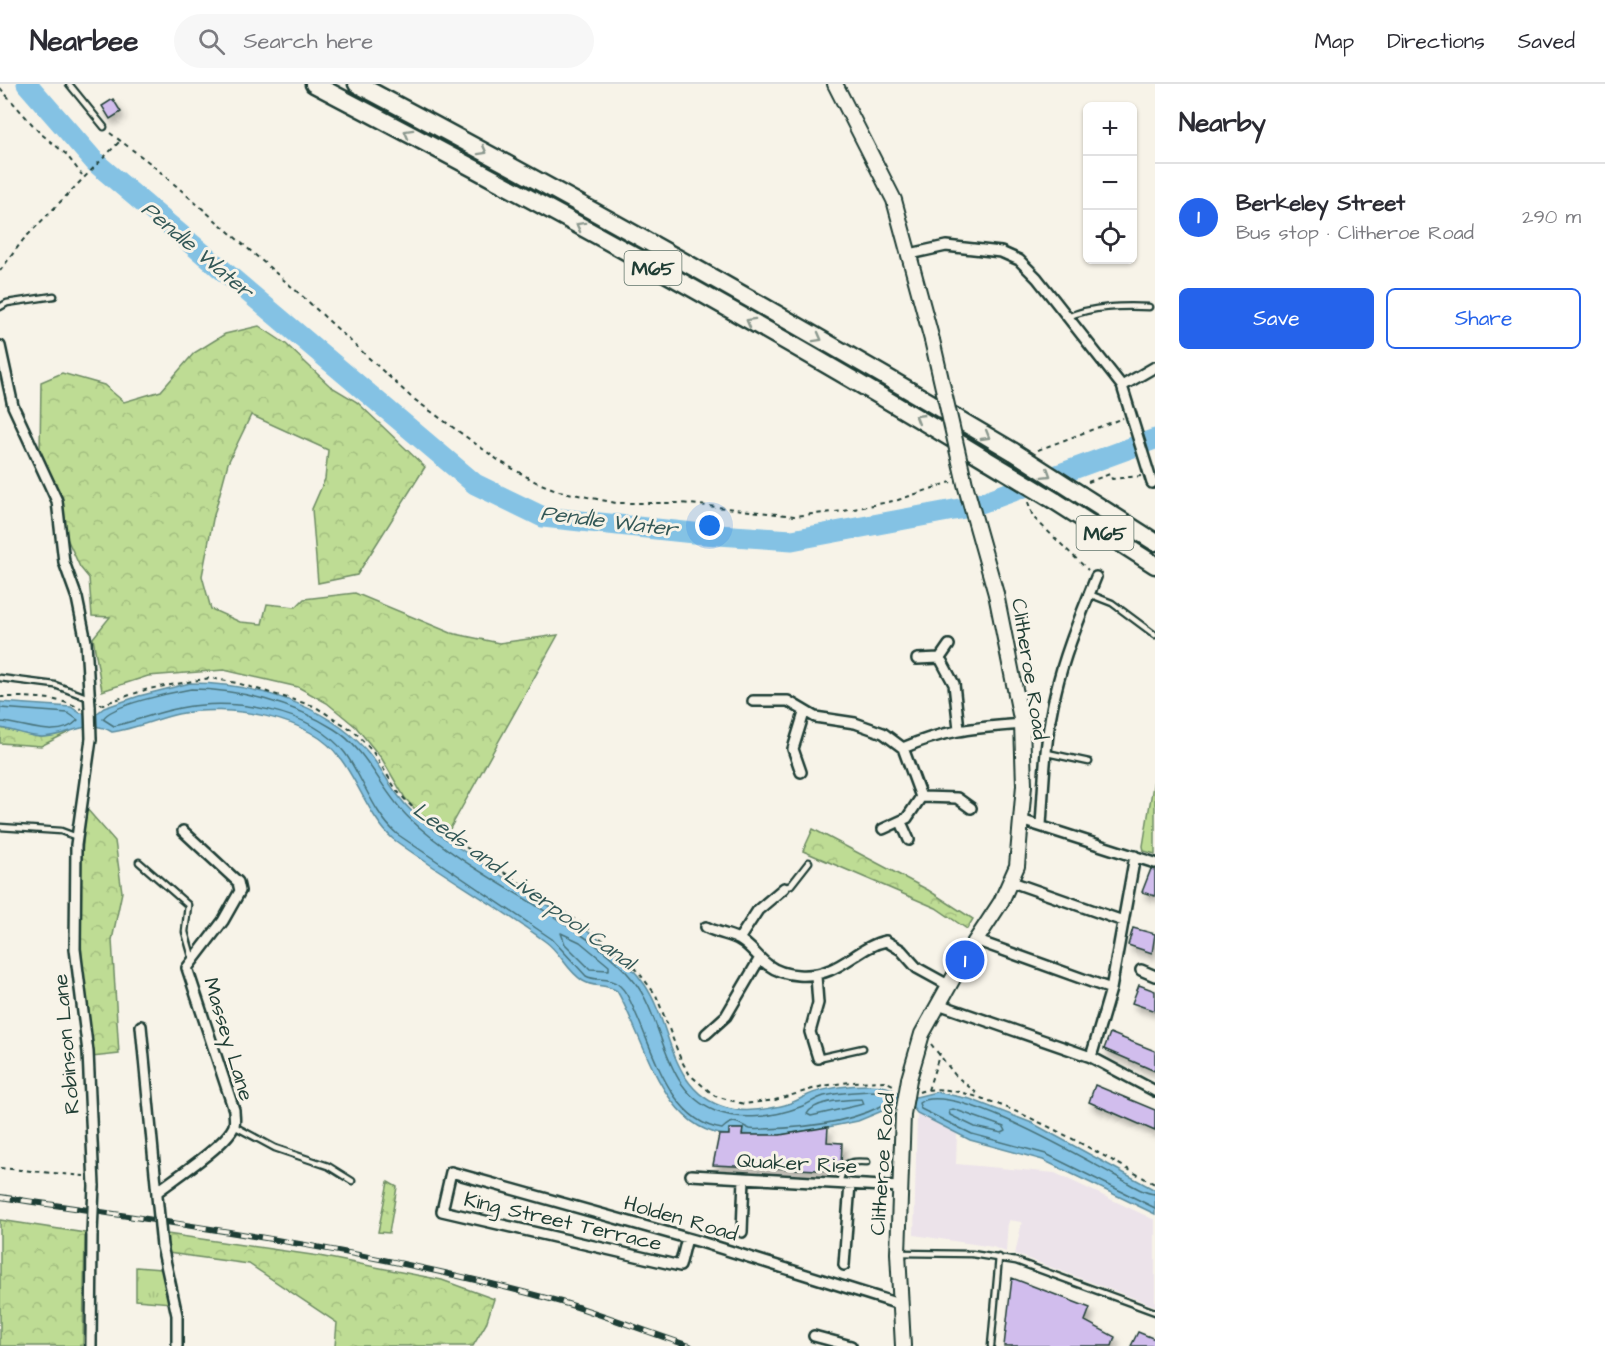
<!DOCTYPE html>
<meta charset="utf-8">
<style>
:root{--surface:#fff;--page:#f7f7f7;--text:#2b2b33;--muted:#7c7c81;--line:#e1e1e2;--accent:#2563eb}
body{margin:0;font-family:"Architects Daughter",sans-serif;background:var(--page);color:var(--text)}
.controls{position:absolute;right:18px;top:18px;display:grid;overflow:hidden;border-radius:9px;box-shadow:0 2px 4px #0004}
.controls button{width:54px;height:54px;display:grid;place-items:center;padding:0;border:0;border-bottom:2px solid var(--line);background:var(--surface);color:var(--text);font:30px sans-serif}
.you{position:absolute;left:710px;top:442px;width:21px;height:21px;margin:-15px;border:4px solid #fff;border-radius:50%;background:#1a73e8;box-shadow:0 0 0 9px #1a73e833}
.badge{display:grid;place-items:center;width:39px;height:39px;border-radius:50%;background:var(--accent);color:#fff;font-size:20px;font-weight:700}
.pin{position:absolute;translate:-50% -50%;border:3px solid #fff;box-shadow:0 2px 6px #0006}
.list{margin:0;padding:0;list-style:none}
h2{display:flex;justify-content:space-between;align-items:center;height:78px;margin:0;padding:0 24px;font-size:26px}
h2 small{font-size:20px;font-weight:400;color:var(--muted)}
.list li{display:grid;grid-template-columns:39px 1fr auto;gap:18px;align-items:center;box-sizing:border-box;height:108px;padding:0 24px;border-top:2px solid var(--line)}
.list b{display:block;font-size:22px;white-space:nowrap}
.list p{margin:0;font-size:20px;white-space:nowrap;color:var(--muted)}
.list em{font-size:20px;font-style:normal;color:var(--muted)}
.actions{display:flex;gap:12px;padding:18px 24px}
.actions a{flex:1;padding:14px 0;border:2px solid var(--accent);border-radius:9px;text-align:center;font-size:21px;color:var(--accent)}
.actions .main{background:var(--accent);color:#fff}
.icon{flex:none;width:33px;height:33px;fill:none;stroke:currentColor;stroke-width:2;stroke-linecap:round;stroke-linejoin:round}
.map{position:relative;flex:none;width:1155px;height:1262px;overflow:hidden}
header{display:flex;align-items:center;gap:36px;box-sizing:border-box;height:84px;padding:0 30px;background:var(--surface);border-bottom:2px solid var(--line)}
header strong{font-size:28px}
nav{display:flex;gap:33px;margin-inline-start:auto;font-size:21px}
.search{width:420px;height:54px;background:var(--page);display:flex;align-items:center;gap:15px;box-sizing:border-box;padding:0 21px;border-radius:33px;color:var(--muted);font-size:22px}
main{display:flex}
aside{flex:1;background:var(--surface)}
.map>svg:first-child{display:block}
.built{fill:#ece3ea}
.forest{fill:url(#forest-crowns);stroke:#6e8c64;stroke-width:1.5}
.park{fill:url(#park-tufts);stroke:#6e8c64;stroke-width:1.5}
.water{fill:#84c2e4;stroke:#5c8d9e;stroke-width:1.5}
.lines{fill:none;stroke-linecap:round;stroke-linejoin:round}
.shore{stroke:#47727a;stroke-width:1.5}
.river{stroke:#84c2e4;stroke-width:21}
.building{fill:#d1bded;stroke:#1f3d34;stroke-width:1.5;filter:url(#shadow)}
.lane-casing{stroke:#1f3d34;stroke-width:9}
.street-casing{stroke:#1f3d34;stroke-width:14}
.secondary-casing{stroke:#1f3d34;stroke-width:18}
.highway-casing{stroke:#1f3d34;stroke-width:21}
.path{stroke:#1f3d34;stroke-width:2;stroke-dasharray:4.5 4.5;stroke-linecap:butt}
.lane{stroke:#f7f3e8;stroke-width:4.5}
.street{stroke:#f7f3e8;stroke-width:9}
.secondary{stroke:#f7f3e8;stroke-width:14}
.highway{stroke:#f7f3e8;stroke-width:16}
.rail-casing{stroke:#1f3d34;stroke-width:6}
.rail{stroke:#f7f3e8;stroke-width:4;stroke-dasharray:11;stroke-linecap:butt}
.street-bridge-casing{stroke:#1f3d34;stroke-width:14;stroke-linecap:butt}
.secondary-bridge-casing{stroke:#1f3d34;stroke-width:18;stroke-linecap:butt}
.highway-bridge-casing{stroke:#1f3d34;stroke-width:21;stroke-linecap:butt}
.street-bridge{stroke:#f7f3e8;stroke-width:9}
.secondary-bridge{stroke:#f7f3e8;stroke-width:14}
.highway-bridge{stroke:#f7f3e8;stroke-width:16}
.oneway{stroke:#8b988e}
.labels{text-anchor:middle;stroke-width:6;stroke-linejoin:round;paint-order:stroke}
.shield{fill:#f7f3e8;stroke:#60746a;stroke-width:1.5}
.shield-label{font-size:20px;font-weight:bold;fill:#1f3d34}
.street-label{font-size:21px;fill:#1f3d34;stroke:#f7f3e8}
.water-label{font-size:22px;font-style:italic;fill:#335857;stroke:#f7f3e8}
</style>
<header>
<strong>Nearbee</strong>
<div class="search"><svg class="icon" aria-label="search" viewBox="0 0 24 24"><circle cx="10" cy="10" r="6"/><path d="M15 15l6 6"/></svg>Search here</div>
<nav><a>Map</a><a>Directions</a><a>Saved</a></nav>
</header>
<main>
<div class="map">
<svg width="1155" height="1262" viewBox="0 0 1155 1262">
<defs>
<pattern id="forest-crowns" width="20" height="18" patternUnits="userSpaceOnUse" patternTransform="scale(1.5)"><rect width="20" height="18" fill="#bedc94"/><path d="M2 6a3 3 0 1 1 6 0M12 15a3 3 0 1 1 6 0" fill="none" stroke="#a3be80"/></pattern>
<pattern id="park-tufts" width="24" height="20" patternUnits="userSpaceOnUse" patternTransform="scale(1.5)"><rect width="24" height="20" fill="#bedc94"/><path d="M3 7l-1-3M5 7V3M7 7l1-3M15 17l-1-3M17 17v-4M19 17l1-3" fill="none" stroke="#a3be80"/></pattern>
<filter id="shadow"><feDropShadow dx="3.5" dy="6" stdDeviation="3" flood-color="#0004"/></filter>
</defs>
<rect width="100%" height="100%" fill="#f7f3e8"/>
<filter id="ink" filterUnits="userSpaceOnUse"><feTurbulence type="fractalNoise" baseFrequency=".0167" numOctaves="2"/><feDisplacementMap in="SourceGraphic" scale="12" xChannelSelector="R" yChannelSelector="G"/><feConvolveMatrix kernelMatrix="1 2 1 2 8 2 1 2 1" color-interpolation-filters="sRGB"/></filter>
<g filter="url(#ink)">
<!-- built -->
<path class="built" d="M917,1029L957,1049L956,1080L1055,1089L1155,1136V1222L1015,1170L1022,1138L1008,1136L1006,1168L993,1163L914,1151Z"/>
<!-- forest -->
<path class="forest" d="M259,242L286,260L330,302L357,318L425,383L357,491L318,499L312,425L325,395L328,366L251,331L228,379L213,435L202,492L211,525L240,538L262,540L267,520L296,523L304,515L355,509L451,549L499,559L558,551L447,750L422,733L405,714L382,675L356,643L327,619L298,603L224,586L148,592L102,607L93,554L110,533L92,532L89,494L80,483L65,450L62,412L40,369L41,298L62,289L104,301L124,318L161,307L194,269L225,250Z
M0,644L42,653L71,647L41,662L0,659Z
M86,724L115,757L122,808L112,856L119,970L92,973L82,879L79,807Z
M813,745L928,806L973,835L967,845L936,824L803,767Z
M388,1098L397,1103L389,1149L378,1148Z
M0,1136L85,1149L83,1262H0Z
M167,1150L319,1172L442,1196L494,1215L486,1240L473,1262H335L337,1239L249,1180L168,1169Z"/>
<!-- park -->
<path class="park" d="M1155,689V770L1144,767L1143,762Z
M136,1183L161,1185L171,1219L136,1216Z"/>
<!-- water -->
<path class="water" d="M190,599C251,599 324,619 366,666C379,680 388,699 400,714C410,728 424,738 437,749C470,772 505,794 539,816C576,840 620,864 645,901C673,943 669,1008 727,1024C744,1029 764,1026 781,1022C791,1020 797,1016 806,1012C822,1003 885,994 897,1009L916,1013L936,1008L970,1015L1032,1039L1155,1106V1130L1043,1076L970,1056L917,1029L913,1024L894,1022L858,1037L828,1043L780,1051H742V1045H730L729,1051C662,1048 645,954 617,907C604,899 594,904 583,897C567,887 560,868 546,858C496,821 442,791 393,755C370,734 359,699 340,674C309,631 227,620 178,630C156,635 134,645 112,648C89,633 67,653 42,653C29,653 14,646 0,644V618L71,623L80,629L96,630L104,624L139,612Z"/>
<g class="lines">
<!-- shore -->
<path class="shore" d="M191,605C238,605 293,619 334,645C368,666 381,707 409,734C451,774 511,805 559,836C585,853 613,871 633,896C666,936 660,1004 715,1027C741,1037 774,1033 800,1023C808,1020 815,1015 824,1012C843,1008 863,1007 883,1007L889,1009L892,1016C857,1038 805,1044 764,1045C761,1045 754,1046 750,1045C739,1041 735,1032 722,1045C671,1038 654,969 636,930C632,921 628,909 620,902C609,892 597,898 586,892L552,855L397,750C373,729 363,694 345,669C310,624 233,614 180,624C158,628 136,637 114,642L103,635C110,621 174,608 191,605Z
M0,624L68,629L78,636C58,657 24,639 0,638
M561,849L580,858L609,882V886L590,885L565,860Z
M862,1015L864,1020L811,1032L807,1030C815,1016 847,1016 862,1015Z
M953,1025L1004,1043L1006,1047L1002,1049L975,1043L950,1031L949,1027Z
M1155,1110C1141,1109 1126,1097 1114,1091C1081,1073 950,996 919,1019L921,1025L972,1050L1046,1070L1155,1124"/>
<!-- river -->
<path class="river" d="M27,0L96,79L475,400L543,433L703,450L792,456L970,423L1155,355"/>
</g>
<!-- building -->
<path class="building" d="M113,15L121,28L110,35L102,22Z
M1151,785L1155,786V812L1142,808Z
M1133,844L1155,850L1152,869L1128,861Z
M1139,901L1155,907V927L1132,919Z
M1110,949L1155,967V987L1104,965Z
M1095,1001L1155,1026V1047L1089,1018Z
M828,1043L827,1058L842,1059L841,1080L838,1087L713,1081L719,1051H729V1045H743L742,1051H780Z
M1012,1194L1090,1224L1085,1237L1115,1253L1112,1262H1004Z
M1138,1248L1155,1255V1262H1131Z"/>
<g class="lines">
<!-- lane casing -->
<g class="lane-casing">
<path id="lane" d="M69,0L104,43
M0,223L7,219L54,212
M1068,233C1092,222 1123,222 1149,223
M1089,510L1112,519L1155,551
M0,594L55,601L89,614
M1047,669L1089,678
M0,743L61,747L77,753
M139,778L188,821L185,848L193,876
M784,804L791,801L809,778
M818,974L863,964
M234,1042L275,1064L328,1082L352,1097
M839,1100C844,1078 845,1077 867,1078
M901,1169L972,1170L1016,1177L1155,1228
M991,1262L999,1173"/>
</g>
<!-- street casing -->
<g class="street-casing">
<path id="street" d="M910,170L946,162L1001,168L1019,176L1037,194L1122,302L1152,399
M0,262L13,322L57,417L64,478L77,514L86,558L90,623
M1122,302L1155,283
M949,561L940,574L954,600L959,645
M917,575L940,574
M753,617H788L815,633L855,639L883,649L903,664C947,645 976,644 1022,640
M91,655L76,761L75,865L88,968L94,1102
M801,688L793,665L804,629
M921,713L957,714L971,724
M1021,736L1155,779
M901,738L909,756
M1041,741C1044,697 1045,650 1056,607C1065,568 1081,531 1096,493
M883,745L907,734L921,713L903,664
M1012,798L1123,837
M706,843C717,849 732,851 740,856C751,862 758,874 768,881C784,893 812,894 830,886C850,878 865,861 886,857L901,866L917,884L948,901
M739,855L758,826L784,804
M975,856L1111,905
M1141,886L1155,892
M816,892L818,919L810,948L818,974
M938,920L1091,973L1155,1007
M141,942L157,1110
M706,950L726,932L760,874
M1091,973L1111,905L1135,772
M691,1091L900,1103
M157,1108C175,1094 224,1062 233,1044C236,1039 234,1032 234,1026L187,884L223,837L240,807L238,798L183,747
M742,1148L744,1094
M687,1154L680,1182L442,1127L451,1088L701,1158L899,1220
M162,1162L177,1231V1262
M844,1181L850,1100
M814,1252L851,1262
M91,1262L92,1150"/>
</g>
<!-- secondary casing -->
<g class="secondary-casing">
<path id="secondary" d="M835,0L894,116L932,256
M909,995L922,950L965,873L1001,818L1017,782L1024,701L1022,640L996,510
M903,1030L898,1169L903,1262"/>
</g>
<!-- highway casing -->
<g class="highway-casing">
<path id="highway" d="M314,0C542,119 768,242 987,376
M357,0C579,117 798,240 1014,368
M1081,411L1155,458
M1055,417L1155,481"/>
</g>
<!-- path -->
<path class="path" d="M0,4L40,49L66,70L82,91
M110,49L150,79L301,211L411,313L498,376L536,398L559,407L616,419H682L794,432L844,427L898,416L951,398
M0,187L23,156L120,57
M1038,366L1123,334
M1088,398L1110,390L1112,395L1141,392
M1028,418L1033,433L1088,486
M0,613C26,613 58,612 81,625
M100,621L148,605L210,594L237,599L314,622L354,647L373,668L397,707L415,726L440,746L589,845L633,881L656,911L681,976L690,991L715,1012L744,1020L775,1016L823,1002L850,998L885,997L895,1002
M931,960L955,991L980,1012
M928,1006L940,969
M919,1008C969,989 1107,1075 1155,1100
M0,1084L84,1092"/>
<!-- lane -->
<use href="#lane" class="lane"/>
<!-- street -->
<use href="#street" class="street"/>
<!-- secondary -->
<use href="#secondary" class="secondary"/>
<!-- highway -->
<use href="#highway" class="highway"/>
<!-- rail casing -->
<g class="rail-casing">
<path id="rail" d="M0,1113C188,1141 378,1167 561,1218C605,1231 647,1248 690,1262"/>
</g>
<!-- rail -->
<use href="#rail" class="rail"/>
<!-- street-bridge casing -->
<g class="street-bridge-casing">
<path id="street-bridge" d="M90,623L91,655
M157,1112L162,1162
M92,1150L94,1102"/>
</g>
<!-- secondary-bridge casing -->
<g class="secondary-bridge-casing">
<path id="secondary-bridge" d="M932,256L965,400L996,510
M903,1030L909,995"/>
</g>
<!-- highway-bridge casing -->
<g class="highway-bridge-casing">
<path id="highway-bridge" d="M1014,368L1081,411
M987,376L1055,417"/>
</g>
<!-- street-bridge -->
<use href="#street-bridge" class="street-bridge"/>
<!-- secondary-bridge -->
<use href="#secondary-bridge" class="secondary-bridge"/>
<!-- highway-bridge -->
<use href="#highway-bridge" class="highway-bridge"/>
</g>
<!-- one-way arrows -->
<defs><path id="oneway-chevron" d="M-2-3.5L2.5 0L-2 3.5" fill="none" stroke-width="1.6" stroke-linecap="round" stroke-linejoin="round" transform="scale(1.5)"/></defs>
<g class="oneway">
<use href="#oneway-chevron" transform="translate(408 49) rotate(-151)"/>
<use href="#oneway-chevron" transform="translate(483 67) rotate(29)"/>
<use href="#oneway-chevron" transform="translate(580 142) rotate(-151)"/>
<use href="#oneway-chevron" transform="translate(750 238) rotate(-151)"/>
<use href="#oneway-chevron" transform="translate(818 254) rotate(29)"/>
<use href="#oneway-chevron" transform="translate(919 334) rotate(-149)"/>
<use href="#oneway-chevron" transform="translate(986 352) rotate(31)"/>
<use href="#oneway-chevron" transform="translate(1047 390) rotate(32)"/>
</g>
</g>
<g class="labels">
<!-- shield labels -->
<g class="shield">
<rect x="624.5" y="167" width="57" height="34" rx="4.5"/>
<rect x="1076.5" y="432" width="57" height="34" rx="4.5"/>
</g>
<g class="shield-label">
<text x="653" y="191">M65</text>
<text x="1105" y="456">M65</text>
</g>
<!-- street labels -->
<g class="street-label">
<text transform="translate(1030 585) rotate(81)" y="7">Clitheroe Road</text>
<text transform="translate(229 955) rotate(73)" y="7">Massey Lane</text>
<text transform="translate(66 960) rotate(-95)" y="7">Robinson Lane</text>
<text transform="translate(797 1079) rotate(3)" y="7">Quaker Rise</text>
<text transform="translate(882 1080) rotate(-86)" y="7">Clitheroe Road</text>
<text transform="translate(681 1134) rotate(16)" y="7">Holden Road</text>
<text transform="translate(563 1137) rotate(13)" y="7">King Street Terrace</text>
</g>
<!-- water labels -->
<g class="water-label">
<text transform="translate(198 165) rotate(40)" y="8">Pendle Water</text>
<text transform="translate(609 436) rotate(7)" y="8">Pendle Water</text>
<text transform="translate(525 801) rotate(36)" y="8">Leeds and Liverpool Canal</text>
</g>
</g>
</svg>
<div class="controls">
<button>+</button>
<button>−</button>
<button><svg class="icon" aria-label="locate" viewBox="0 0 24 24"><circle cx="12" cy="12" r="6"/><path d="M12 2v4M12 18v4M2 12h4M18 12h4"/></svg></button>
</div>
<div class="you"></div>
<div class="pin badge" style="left:965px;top:876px">1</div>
</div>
<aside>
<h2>Nearby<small></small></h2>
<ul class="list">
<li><span class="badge">1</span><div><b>Berkeley Street</b><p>Bus stop · Clitheroe Road</p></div><em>290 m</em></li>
</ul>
<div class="actions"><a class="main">Save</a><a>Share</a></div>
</aside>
</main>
